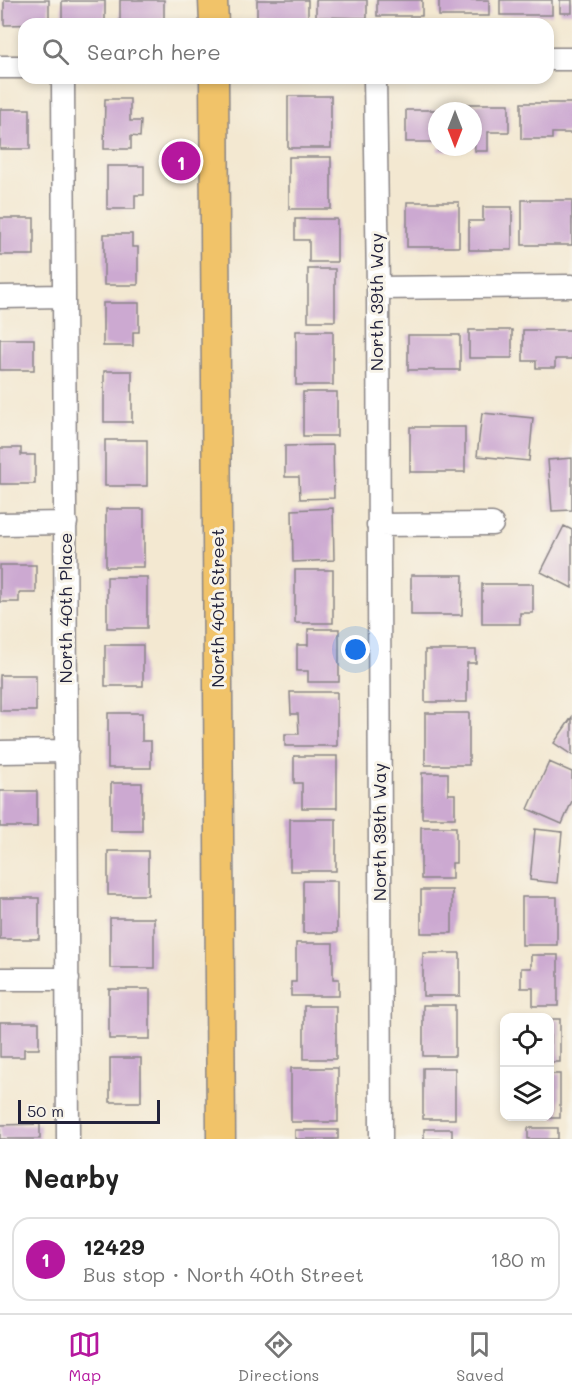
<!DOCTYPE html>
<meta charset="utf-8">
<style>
:root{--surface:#fff;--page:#f6f6f6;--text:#222;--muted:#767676;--line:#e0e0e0;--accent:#b5179e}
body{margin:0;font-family:Mali,sans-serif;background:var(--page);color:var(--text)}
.controls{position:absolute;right:18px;bottom:18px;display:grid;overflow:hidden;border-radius:12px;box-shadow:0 3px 9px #0003}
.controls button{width:54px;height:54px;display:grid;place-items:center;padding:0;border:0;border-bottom:2px solid var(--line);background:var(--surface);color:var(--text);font:30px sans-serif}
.compass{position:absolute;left:428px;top:102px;width:54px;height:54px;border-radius:50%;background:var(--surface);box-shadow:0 3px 9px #0003;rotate:180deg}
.scale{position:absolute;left:18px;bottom:15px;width:142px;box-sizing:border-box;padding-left:6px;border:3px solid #22223b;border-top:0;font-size:16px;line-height:21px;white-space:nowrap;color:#22223b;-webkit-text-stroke:4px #f7f3e8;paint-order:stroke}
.you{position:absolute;left:356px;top:650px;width:21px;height:21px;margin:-15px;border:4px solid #fff;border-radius:50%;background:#1a73e8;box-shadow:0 0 0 9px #1a73e833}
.badge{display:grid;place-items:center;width:39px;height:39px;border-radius:50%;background:var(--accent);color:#fff;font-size:20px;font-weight:700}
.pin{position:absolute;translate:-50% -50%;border:3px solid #fff;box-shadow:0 2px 6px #0006}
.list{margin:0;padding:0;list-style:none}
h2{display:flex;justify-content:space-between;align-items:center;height:78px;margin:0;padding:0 24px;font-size:26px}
h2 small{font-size:20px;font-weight:400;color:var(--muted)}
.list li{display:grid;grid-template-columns:39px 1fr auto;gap:18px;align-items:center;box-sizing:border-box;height:84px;margin:0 12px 12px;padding:0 12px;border:2px solid var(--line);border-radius:18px}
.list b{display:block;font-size:22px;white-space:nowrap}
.list p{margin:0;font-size:20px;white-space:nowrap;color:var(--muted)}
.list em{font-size:20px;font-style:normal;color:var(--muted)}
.icon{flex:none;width:33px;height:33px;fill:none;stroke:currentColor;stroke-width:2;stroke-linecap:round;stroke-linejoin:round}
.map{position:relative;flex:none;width:572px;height:1139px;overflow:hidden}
.search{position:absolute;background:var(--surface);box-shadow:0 3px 9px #0003;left:18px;right:18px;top:18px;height:66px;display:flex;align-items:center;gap:15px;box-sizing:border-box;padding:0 21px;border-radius:18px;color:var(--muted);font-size:22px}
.sheet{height:174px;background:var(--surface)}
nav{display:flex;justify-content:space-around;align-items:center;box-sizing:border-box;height:84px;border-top:2px solid var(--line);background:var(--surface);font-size:16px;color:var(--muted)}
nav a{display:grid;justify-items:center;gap:3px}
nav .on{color:var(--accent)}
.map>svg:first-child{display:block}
.building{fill:#cca9d1}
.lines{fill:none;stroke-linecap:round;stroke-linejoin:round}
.minor-casing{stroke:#8a8586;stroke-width:25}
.major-casing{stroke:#8a8586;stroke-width:31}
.minor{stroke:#fff;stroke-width:22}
.major{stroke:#f1c369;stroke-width:28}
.labels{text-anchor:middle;stroke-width:6;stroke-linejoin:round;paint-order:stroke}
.street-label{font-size:18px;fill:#22223b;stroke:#f7f3e8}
</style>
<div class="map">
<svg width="572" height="1139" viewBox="0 0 572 1139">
<rect width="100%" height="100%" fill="#f7f3e8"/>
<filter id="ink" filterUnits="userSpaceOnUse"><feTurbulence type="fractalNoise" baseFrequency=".0167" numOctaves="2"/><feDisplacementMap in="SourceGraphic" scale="12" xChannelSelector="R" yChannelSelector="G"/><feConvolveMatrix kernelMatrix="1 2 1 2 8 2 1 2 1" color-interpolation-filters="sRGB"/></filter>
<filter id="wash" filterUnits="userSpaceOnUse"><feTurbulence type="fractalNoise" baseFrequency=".008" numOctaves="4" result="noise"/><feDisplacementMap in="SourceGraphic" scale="24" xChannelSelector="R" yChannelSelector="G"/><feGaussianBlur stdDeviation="1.35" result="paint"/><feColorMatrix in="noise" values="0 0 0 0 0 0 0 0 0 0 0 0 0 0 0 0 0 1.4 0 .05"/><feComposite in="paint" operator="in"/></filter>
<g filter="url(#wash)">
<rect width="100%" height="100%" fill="#f3e8d1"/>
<g id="blocks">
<!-- building -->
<path class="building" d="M4,0H49V24L4,25Z
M120,0H164V24H120Z
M257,0H308V19H257Z
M316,0H367V18L316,17Z
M377,0H422V16H377Z
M439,0H489V16H439Z
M500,0H552V15H500Z
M560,0H572V13H560Z
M62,1H105V24H62Z
M288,96H331V148H288Z
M105,99H130V121H141L140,137L131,136V149H104Z
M521,103H572V133H552V139H521Z
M465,104H509V132H488V151H475L473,111H465Z
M0,109H30V149H0Z
M406,110H437V142H406Z
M438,147H458V151H438Z
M289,157H331V209H289Z
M107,166H144V195H135V209H107Z
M522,200H572V245H522Z
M407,202H459V247H407Z
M483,207H512V250H469V221H483Z
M0,218H34V255H0Z
M295,219H337V262H309V240H295Z
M104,234H132V247H138V285H104Z
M308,269H335V321H308Z
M103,303H139V332H133V346H103Z
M469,330H512V358H469Z
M523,330H572V359H555V368H536V361H523Z
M296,331H333V385H296Z
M408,335H460V370H408Z
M0,339H34V370H0Z
M104,371H132V422H104Z
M303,392H337V436H303Z
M482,413L533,418L529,461L477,456Z
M410,427H465V472H410Z
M105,440H147V486H105Z
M333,445L334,498L300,499L299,477H285V446Z
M0,448H21V455H35V484H0Z
M572,458V510L552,511L548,460Z
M333,508L334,560L293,562L292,510Z
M106,509H144V567H106Z
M564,526L572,530V588L541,572Z
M0,565H36V593H19V602H0Z
M295,570H333V623H295Z
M411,575H463L462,615H411Z
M107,577H147V628H107Z
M482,584H533V613H520V624H482Z
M308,629H339V682H308V671H297V645H308Z
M105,645H143V686H105Z
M425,650H476V663H467V702H425Z
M0,675H36V711H0Z
M290,692H337V746H285V734H299L298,714H291Z
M108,713H142V741H151V768H108Z
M425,713H469V765H425Z
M572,717V755L554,743Z
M294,756H337V808H302V783H294Z
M549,762L572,772V801L562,824L528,809Z
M422,773H448V794H455V818H422Z
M111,783H142V831H111Z
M0,791H37V827H0Z
M290,819H336V871H290Z
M421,827H456V863H452V879H421Z
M535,829L562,832L557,883L530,880Z
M108,851H148V895H108Z
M303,881H337V933H303Z
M421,890H452V933H421Z
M522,897H557V945H522Z
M0,898H39V939H0Z
M110,918H154V968H110Z
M296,943H333V979H339V996H291V982H296Z
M423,953H460V996H423Z
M531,955H558V1006H533V988H521V968H531Z
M109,989H150V1039H109Z
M423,1005H455V1056H423Z
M304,1006H336V1059H304Z
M550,1019H560V1062H550Z
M0,1022H39V1049H24V1057H0Z
M110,1058H141V1102H110Z
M291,1068H338V1122H291Z
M423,1068H455V1119H423Z
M550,1074H560V1118H550Z
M40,1124V1139H0V1125Z
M528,1128H558V1139H528Z
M424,1129H452V1139H424Z
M295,1130H338V1139H295Z"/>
</g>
</g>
<g filter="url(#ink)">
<use href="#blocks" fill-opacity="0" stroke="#8a8586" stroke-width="1.5"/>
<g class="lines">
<!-- minor casing -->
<g class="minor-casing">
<path id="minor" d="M548,59H572
M0,67H24
M63,78L68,1139
M375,78L378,288L381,1139
M378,288L572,286
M0,297L64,296
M0,524L66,523
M378,525L492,524
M0,752L67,751
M0,979H68"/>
</g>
<!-- major casing -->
<g class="major-casing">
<path id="major" d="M213,0L214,24
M214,78L221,1139"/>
</g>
<!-- minor -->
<use href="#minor" class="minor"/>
<!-- major -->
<use href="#major" class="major"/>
</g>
</g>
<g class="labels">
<!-- street labels -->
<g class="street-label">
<text transform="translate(377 302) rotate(-90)" y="6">North 39th Way</text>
<text transform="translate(66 608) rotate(-90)" y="6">North 40th Place</text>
<text transform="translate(218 608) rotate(-90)" y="6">North 40th Street</text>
<text transform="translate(380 832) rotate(-90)" y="6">North 39th Way</text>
</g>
</g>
</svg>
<div class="controls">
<button><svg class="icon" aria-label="locate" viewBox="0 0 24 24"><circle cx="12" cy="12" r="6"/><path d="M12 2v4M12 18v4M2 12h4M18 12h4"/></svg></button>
<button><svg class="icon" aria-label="layers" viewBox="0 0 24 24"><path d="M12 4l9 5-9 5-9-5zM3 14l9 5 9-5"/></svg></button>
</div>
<svg class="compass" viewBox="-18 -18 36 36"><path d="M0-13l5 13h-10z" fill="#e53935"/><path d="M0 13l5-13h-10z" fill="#767676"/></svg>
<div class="scale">50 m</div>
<div class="you"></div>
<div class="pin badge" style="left:181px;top:161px">1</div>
<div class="search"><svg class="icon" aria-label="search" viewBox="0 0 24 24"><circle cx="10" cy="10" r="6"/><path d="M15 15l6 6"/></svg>Search here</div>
</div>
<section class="sheet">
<h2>Nearby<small></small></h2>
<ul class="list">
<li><span class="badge">1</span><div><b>12429</b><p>Bus stop · North 40th Street</p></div><em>180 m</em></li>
</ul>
</section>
<nav>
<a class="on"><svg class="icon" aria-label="map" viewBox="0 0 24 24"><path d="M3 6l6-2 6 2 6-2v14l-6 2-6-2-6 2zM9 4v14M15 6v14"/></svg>Map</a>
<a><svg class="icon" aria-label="directions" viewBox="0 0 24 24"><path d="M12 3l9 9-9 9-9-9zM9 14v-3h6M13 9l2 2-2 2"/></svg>Directions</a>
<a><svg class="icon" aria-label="saved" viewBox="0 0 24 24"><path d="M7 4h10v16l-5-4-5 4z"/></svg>Saved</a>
</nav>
